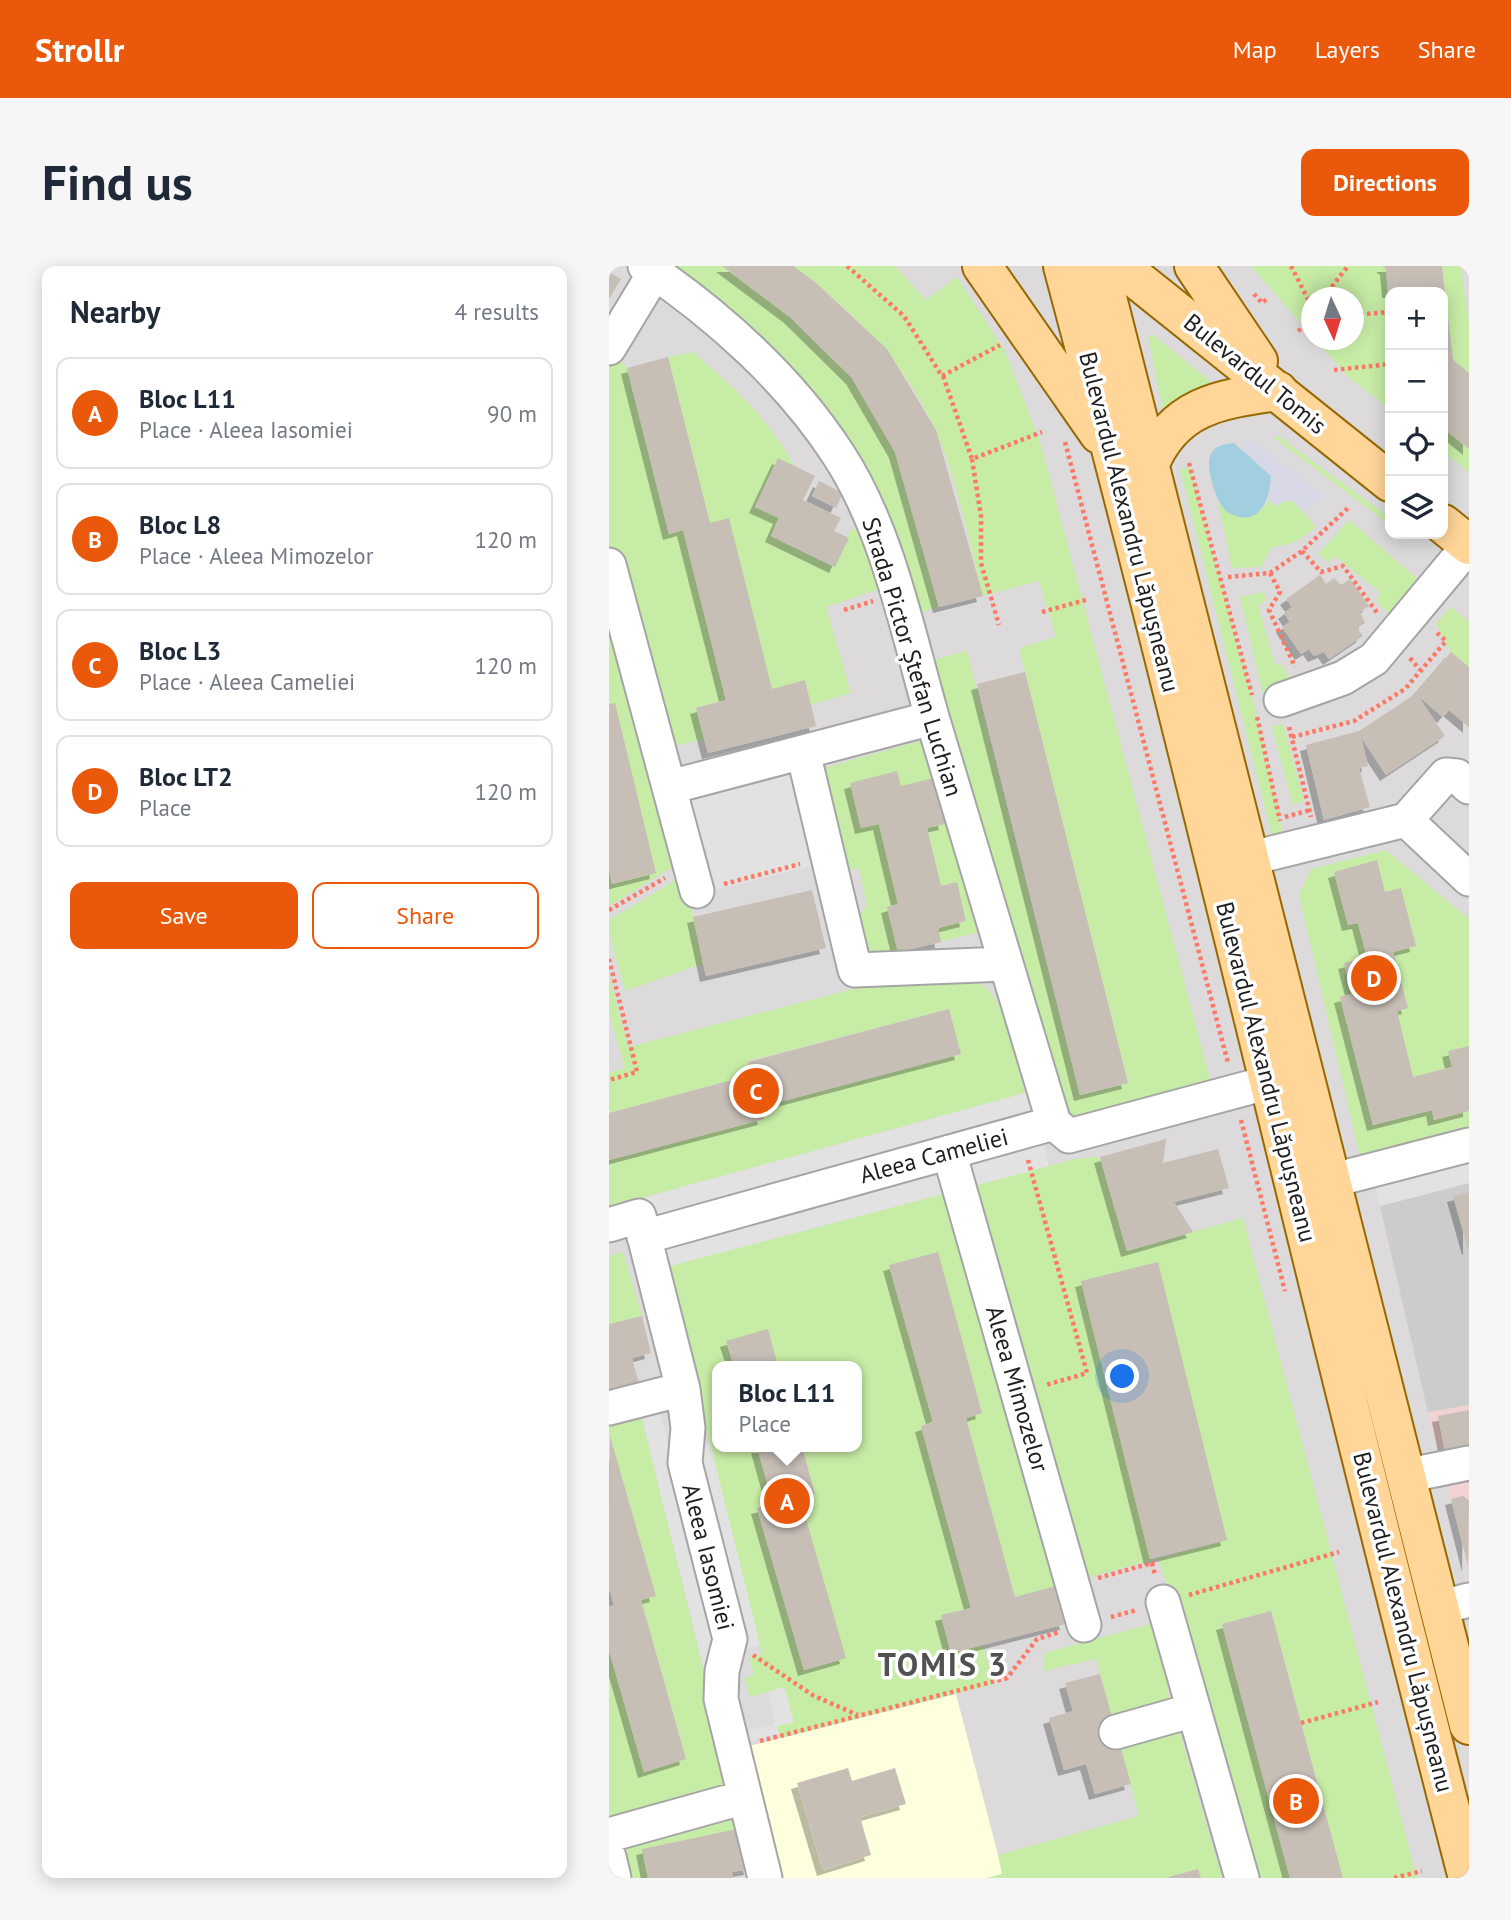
<!DOCTYPE html>
<meta charset="utf-8">
<style>
:root{--surface:#fff;--page:#f6f6f7;--text:#1f2937;--muted:#747a83;--line:#e0e1e3;--accent:#ea580c}
body{margin:0;font-family:"PT Sans",sans-serif;background:var(--page);color:var(--text)}
.controls{position:absolute;right:21px;top:21px;display:grid;overflow:hidden;border-radius:14px;box-shadow:0 4px 18px #0003}
.controls button{width:63px;height:63px;display:grid;place-items:center;padding:0;border:0;border-bottom:2px solid var(--line);background:var(--surface);color:var(--text);font:35px sans-serif}
.compass{position:absolute;left:692px;top:21px;width:63px;height:63px;border-radius:50%;background:var(--surface);box-shadow:0 4px 18px #0003;rotate:176deg}
.you{position:absolute;left:514px;top:1111px;width:24px;height:24px;margin:-18px;border:5px solid #fff;border-radius:50%;background:#1a73e8;box-shadow:0 0 0 10px #1a73e833}
.badge{display:grid;place-items:center;width:46px;height:46px;border-radius:50%;background:var(--accent);color:#fff;font-size:23px;font-weight:700}
.pin{position:absolute;translate:-50% -50%;border:4px solid #fff;box-shadow:0 2px 7px #0006}
.popup{position:absolute;left:103px;top:1095px;width:150px;height:91px;box-sizing:border-box;display:grid;place-content:center;border-radius:14px;background:var(--surface);filter:drop-shadow(0 2px 5px #0005);font-size:23px;white-space:nowrap;color:var(--muted)}
.popup b{font-size:26px;color:var(--text)}
.popup::after{content:'';position:absolute;left:50%;top:100%;margin-left:-14px;border:14px solid transparent;border-top-color:var(--surface)}
.list{margin:0;padding:0;list-style:none}
h2{display:flex;justify-content:space-between;align-items:center;height:91px;margin:0;padding:0 28px;font-size:30px}
h2 small{font-size:23px;font-weight:400;color:var(--muted)}
.list li{display:grid;grid-template-columns:46px 1fr auto;gap:21px;align-items:center;box-sizing:border-box;height:112px;margin:0 14px 14px;padding:0 14px;border:2px solid var(--line);border-radius:14px}
.list b{display:block;font-size:26px;white-space:nowrap}
.list p{margin:0;font-size:23px;white-space:nowrap;color:var(--muted)}
.list em{font-size:23px;font-style:normal;color:var(--muted)}
.actions{display:flex;gap:14px;padding:21px 28px}
.actions a{flex:1;padding:16px 0;border:2px solid var(--accent);border-radius:14px;text-align:center;font-size:24px;color:var(--accent)}
.actions .main{background:var(--accent);color:#fff}
.icon{flex:none;width:38px;height:38px;fill:none;stroke:currentColor;stroke-width:2;stroke-linecap:round;stroke-linejoin:round}
.map{position:relative;flex:none;width:860px;height:1612px;overflow:hidden;border-radius:14px}
header{display:flex;align-items:center;gap:42px;box-sizing:border-box;height:98px;padding:0 35px;background:var(--accent);color:#fff}
header strong{font-size:33px}
nav{display:flex;gap:38px;margin-inline-start:auto;font-size:24px}
.intro{display:flex;align-items:center;justify-content:space-between;box-sizing:border-box;height:168px;padding:0 42px}
h1{margin:0;font-size:49px}
.button{padding:18px 32px;border-radius:14px;background:var(--accent);color:#fff;font-size:24px;font-weight:700}
main{display:flex;gap:42px;padding:0 42px}
aside{flex:1;background:var(--surface);border-radius:14px;box-shadow:0 4px 18px #0003}
.map>svg:first-child{display:block}
.residential{fill:#dcdada;fill-rule:evenodd}
.commercial{fill:#f1d3d1}
.education{fill:#feffdc}
.religious{fill:#ccc}
.grass{fill:#c7eca6;fill-rule:evenodd}
.parking{fill:#e2e2e2}
.plaza{fill:#d8d7e5}
.water{fill:#a1cfdf}
.building{fill:#c7beb6;filter:url(#shadow)}
.lines{fill:none;stroke-linecap:round;stroke-linejoin:round}
.minor-casing{stroke:#a5a5a5;stroke-width:37}
.major-casing{stroke:#976900;stroke-width:42}
.path{stroke:#ff7864;stroke-width:4.5;stroke-dasharray:3.5 3.5;stroke-linecap:butt}
.minor{stroke:#fff;stroke-width:33}
.major{stroke:#ffd598;stroke-width:38}
.labels{text-anchor:middle;stroke-width:7;stroke-linejoin:round;paint-order:stroke}
.street-label{font-size:24px;fill:#1e1e1e;stroke:#fff}
.district-label{font-size:32px;font-weight:bold;letter-spacing:2px;fill:#515151;stroke:#fff}
</style>
<header>
<strong>Strollr</strong>
<nav><a>Map</a><a>Layers</a><a>Share</a></nav>
</header>
<div class="intro"><h1>Find us</h1><a class="button">Directions</a></div>
<main>
<aside>
<h2>Nearby<small>4 results</small></h2>
<ul class="list">
<li><span class="badge">A</span><div><b>Bloc L11</b><p>Place · Aleea Iasomiei</p></div><em>90 m</em></li>
<li><span class="badge">B</span><div><b>Bloc L8</b><p>Place · Aleea Mimozelor</p></div><em>120 m</em></li>
<li><span class="badge">C</span><div><b>Bloc L3</b><p>Place · Aleea Cameliei</p></div><em>120 m</em></li>
<li><span class="badge">D</span><div><b>Bloc LT2</b><p>Place</p></div><em>120 m</em></li>
</ul>
<div class="actions"><a class="main">Save</a><a>Share</a></div>
</aside>
<div class="map">
<svg width="860" height="1612" viewBox="0 0 860 1612">
<defs>
<filter id="shadow"><feDropShadow dx="-6" dy="6" stdDeviation="0" flood-color="#0004"/></filter>
</defs>
<rect width="100%" height="100%" fill="#efebe3"/>
<!-- residential -->
<path class="residential" d="M0,0H860V1612H0ZM781,26H834V268H781ZM702,32H744V74H702ZM108,1100H248V1181H108Z"/>
<!-- commercial -->
<path class="commercial" d="M860,1139V1303L819,1146Z"/>
<!-- education -->
<path class="education" d="M347,1428L394,1608L378,1612H170L136,1481Z"/>
<!-- religious -->
<path class="religious" d="M860,917V1139L819,1146L771,940Z"/>
<!-- grass -->
<path class="grass" d="M58,0H113L181,51L243,112L286,186L330,341L306,348L269,231Z
M184,0H286L317,34L348,11L396,85L431,175L602,816L455,858L324,394L358,385L471,829L519,817L410,382L447,371L430,315L374,330C360,276 349,216 327,165C297,97 242,43 184,0Z
M642,0H773L777,3L781,45V143L738,110L707,74H744V32H702V69Z
M833,0H852L860,59V107L844,94Z
M544,69L599,113L601,118L556,154L539,71Z
M0,83L18,102L60,267L74,264L117,434L87,442L95,473L40,486L67,599L0,640Z
M84,86C125,121 160,153 186,201L169,193L146,241L170,252L162,270L226,301L241,265L253,261L270,323L217,341L242,427L201,439L163,423L101,257L59,91Z
M834,162L860,183V206L834,185Z
M668,169L781,252V259L665,172Z
M581,201L646,442L671,552L674,582H666L571,203Z
M660,235L669,240L676,235H684L707,261C701,265 694,272 687,275C667,286 665,269 653,301L623,302L609,236L619,247L652,244Z
M740,254L812,316L781,349L768,336L771,326L727,291L719,296L709,288Z
M655,326L657,334L649,340L666,398L674,400L684,419L654,428L631,331Z
M842,341L860,356V401L842,386L827,358Z
M674,458L695,535L684,539L663,461Z
M307,476L315,478L376,665L267,691L252,683L245,653L258,641L250,602L236,605L213,518L218,501Z
M777,584L860,653V780L843,801L804,811L788,745L799,742L784,686L807,680L792,622L776,626L768,595L725,606L739,659L749,657L758,691L743,728L731,731L764,858L823,844L825,853L860,845V870L753,899L690,629L702,603Z
M75,609L94,698L16,725L0,666V654Z
M302,708C324,709 351,707 371,718C398,733 408,798 416,827L0,941V894L154,853L151,841L352,788L340,743L139,795L142,809L0,847V807L16,802L0,746V709L19,781Z
M491,891L518,984L634,952L808,1612H734L662,1345L613,1358L681,1612H646L591,1411L558,1423L613,1612H592L589,1603L557,1612H378L393,1608L389,1589L530,1550L487,1393L435,1405L436,1387L568,1351L549,1291L618,1274L406,1331L357,1152L373,1147L328,986L280,999L324,1156L312,1160L362,1342L332,1350L342,1387L374,1379L385,1418L171,1472L168,1460L175,1421L141,1431L135,1412L145,1409L140,1392L153,1388L57,1001L466,893ZM159,1064L169,1100H248V1181H193L206,1228L191,1232L195,1404L148,1243L164,1238L148,1181H108V1100H125L118,1075Z
M14,986L33,1050L0,1058V990Z
M31,1144L133,1562L39,1612H0V1384L36,1505L77,1493L32,1334L47,1329L0,1168V1152Z"/>
<!-- parking -->
<path class="parking" d="M185,501L210,598L95,627L71,530Z
M416,827L424,855L45,958L37,931Z
M433,871L440,900L57,1001L50,973Z
M860,889V917L771,940L764,914Z
M50,1140L61,1186L101,1176L151,1379L107,1390L103,1436L31,1144Z
M175,1421L185,1456L168,1460L170,1469L136,1477L133,1466L164,1459L166,1455L158,1426Z"/>
<!-- plaza -->
<path class="plaza" d="M643,174L714,230L696,246L684,235H676L669,240L660,235L662,210L632,184Z"/>
<!-- water -->
<path class="water" d="M625,177L662,210C661,234 650,263 620,247C608,241 595,199 602,188C606,179 617,178 625,177Z"/>
<!-- building -->
<path class="building" d="M113,0H184L206,16L278,83L327,164L374,330L330,341L286,186L243,112L181,51Z
M773,0H833L844,94L860,107V183L834,162V26H779L777,3Z
M0,6L12,13L0,33Z
M59,91L101,257L120,252L163,423L196,414L207,460L99,487L87,442L117,434L74,264L60,268L18,102Z
M169,192L206,210L194,234L232,252L225,265L240,272L226,301L162,270L170,252L146,241Z
M210,215L234,227L227,242L203,230Z
M711,309L717,318L725,312L732,319L741,313L760,340L751,346L756,357L748,362L754,370L720,393L715,386L705,390L700,383L692,388L673,361L681,356L675,347L683,341L677,333Z
M842,386L860,401V461L840,444L834,451L809,430L836,470L777,509L752,471L759,500L750,502L761,541L715,554L697,479L750,465L805,429Z
M416,406L519,817L471,829L368,418Z
M6,437L47,607L3,618L0,603V438Z
M288,505L292,520L325,512L336,558L318,562L332,620L348,616L357,655L329,662L332,676L289,686L278,641L289,638L270,558L252,562L241,517Z
M768,594L776,626L792,622L807,680L784,686L799,742L788,745L804,811L843,801L839,785L860,780V845L825,854L823,844L764,859L731,731L743,728L735,697L758,691L749,657L739,659L725,606Z
M203,624L217,682L97,710L84,651Z
M340,743L352,788L151,841L155,853L0,894V847L142,809L139,796Z
M557,873L554,897L609,883L620,922L565,936L584,966L518,985L491,891Z
M860,926V983H859L844,930Z
M329,986L373,1147L357,1152L406,1331L447,1320L457,1358L342,1387L332,1349L362,1342L312,1160L324,1156L280,999Z
M549,996L618,1274L541,1293L472,1015Z
M33,1050L42,1087L23,1092L30,1118L0,1126V1058Z
M159,1063L169,1100H125L117,1075Z
M860,1144V1186L837,1190L829,1150Z
M1,1170L47,1330L32,1334L77,1493L35,1506L0,1384V1341L5,1339L0,1322Z
M148,1181H193L206,1228L191,1232L237,1392L195,1404L148,1242L164,1238Z
M854,1230L860,1234L859,1300L842,1233Z
M662,1345L692,1457L734,1612H681L613,1358Z
M491,1408L522,1518L486,1528L477,1498L455,1504L440,1452L464,1445L456,1417Z
M239,1502L243,1515L286,1502L297,1538L251,1551L262,1589L214,1604L188,1517Z
M133,1562L141,1603L123,1606L124,1612H39L33,1583Z
M589,1603L592,1612H560V1611Z"/>
<g class="lines">
<!-- minor casing -->
<g class="minor-casing">
<path id="minor" d="M36,0C109,49 181,114 229,188C279,264 298,364 323,451C363,587 404,722 445,857
M0,82L46,6
M0,299L88,625
M672,434L734,412L765,393L860,279
M194,486L246,704L396,698
M61,521L323,452
M797,554L860,613
M639,593L797,554L837,509L848,510L860,521
M340,886L475,1359
M721,915L860,879
M0,959L30,950L74,1123L79,1162L76,1197L121,1373L113,1405L112,1433L156,1612
M35,971L445,857L460,870L661,816
M0,1142L74,1123
M796,1210L860,1197
M554,1336L633,1612
M830,1342L860,1334
M507,1466L585,1444
M0,1569L136,1531
M0,1591L5,1612"/>
</g>
<!-- major casing -->
<g class="major-casing">
<path id="major" d="M373,0L490,168
M454,0C597,535 719,1076 859,1612
M490,0L860,1459
M511,0L781,216
M585,0L649,95
M540,200C564,139 612,133 669,125
M834,258L860,279"/>
</g>
<!-- path -->
<path class="path" d="M238,0L295,50L333,110L391,79
M682,0L702,39
M645,28L653,37L659,32
M714,32L739,0
M744,49L781,46
M689,65L702,56
M725,104L781,98
M334,110L363,193L433,166
M456,176L619,797
M363,193L372,250V297L390,359
M580,197L643,429
M693,285L712,306L734,300L769,348
M661,307L671,326L660,344L686,401
M619,311L661,307L693,285L739,242
M235,344L264,335
M433,346L480,333
M801,392L811,404
M648,451L671,555
M680,461L702,551
M683,471L745,455L796,423L837,375L826,365
M676,551L701,544
M115,618L191,598
M0,644L56,612
M0,693L28,806L0,814
M632,854L676,1025
M419,894L478,1107L437,1119
M489,1312L543,1297L546,1309
M580,1329L730,1286
M502,1351L528,1344
M144,1389L205,1430L249,1449
M692,1457L769,1436
M151,1475L398,1412L428,1373L450,1366
M785,1612L813,1605"/>
<!-- minor -->
<use href="#minor" class="minor"/>
<!-- major -->
<use href="#major" class="major"/>
</g>
<g class="labels">
<!-- street labels -->
<g class="street-label">
<text transform="translate(646 108) rotate(39)" y="8">Bulevardul Tomis</text>
<text transform="translate(520 256) rotate(76)" y="8">Bulevardul Alexandru Lăpușneanu</text>
<text transform="translate(303 391) rotate(73)" y="8">Strada Pictor Ștefan Luchian</text>
<text transform="translate(657 806) rotate(76)" y="8">Bulevardul Alexandru Lăpușneanu</text>
<text transform="translate(325 890) rotate(-15)" y="8">Aleea Cameliei</text>
<text transform="translate(408 1123) rotate(74)" y="8">Aleea Mimozelor</text>
<text transform="translate(99 1291) rotate(76)" y="8">Aleea Iasomiei</text>
<text transform="translate(794 1356) rotate(76)" y="8">Bulevardul Alexandru Lăpușneanu</text>
</g>
<!-- district labels -->
<g class="district-label">
<text x="334" y="1410">TOMIS 3</text>
</g>
</g>
</svg>
<div class="controls">
<button>+</button>
<button>−</button>
<button><svg class="icon" aria-label="locate" viewBox="0 0 24 24"><circle cx="12" cy="12" r="6"/><path d="M12 2v4M12 18v4M2 12h4M18 12h4"/></svg></button>
<button><svg class="icon" aria-label="layers" viewBox="0 0 24 24"><path d="M12 4l9 5-9 5-9-5zM3 14l9 5 9-5"/></svg></button>
</div>
<svg class="compass" viewBox="-18 -18 36 36"><path d="M0-13l5 13h-10z" fill="#e53935"/><path d="M0 13l5-13h-10z" fill="#747a83"/></svg>
<div class="you"></div>
<div class="pin badge" style="left:178px;top:1235px">A</div>
<div class="popup"><b>Bloc L11</b>Place</div>
<div class="pin badge" style="left:687px;top:1535px">B</div>
<div class="pin badge" style="left:147px;top:825px">C</div>
<div class="pin badge" style="left:765px;top:712px">D</div>
</div>
</main>
